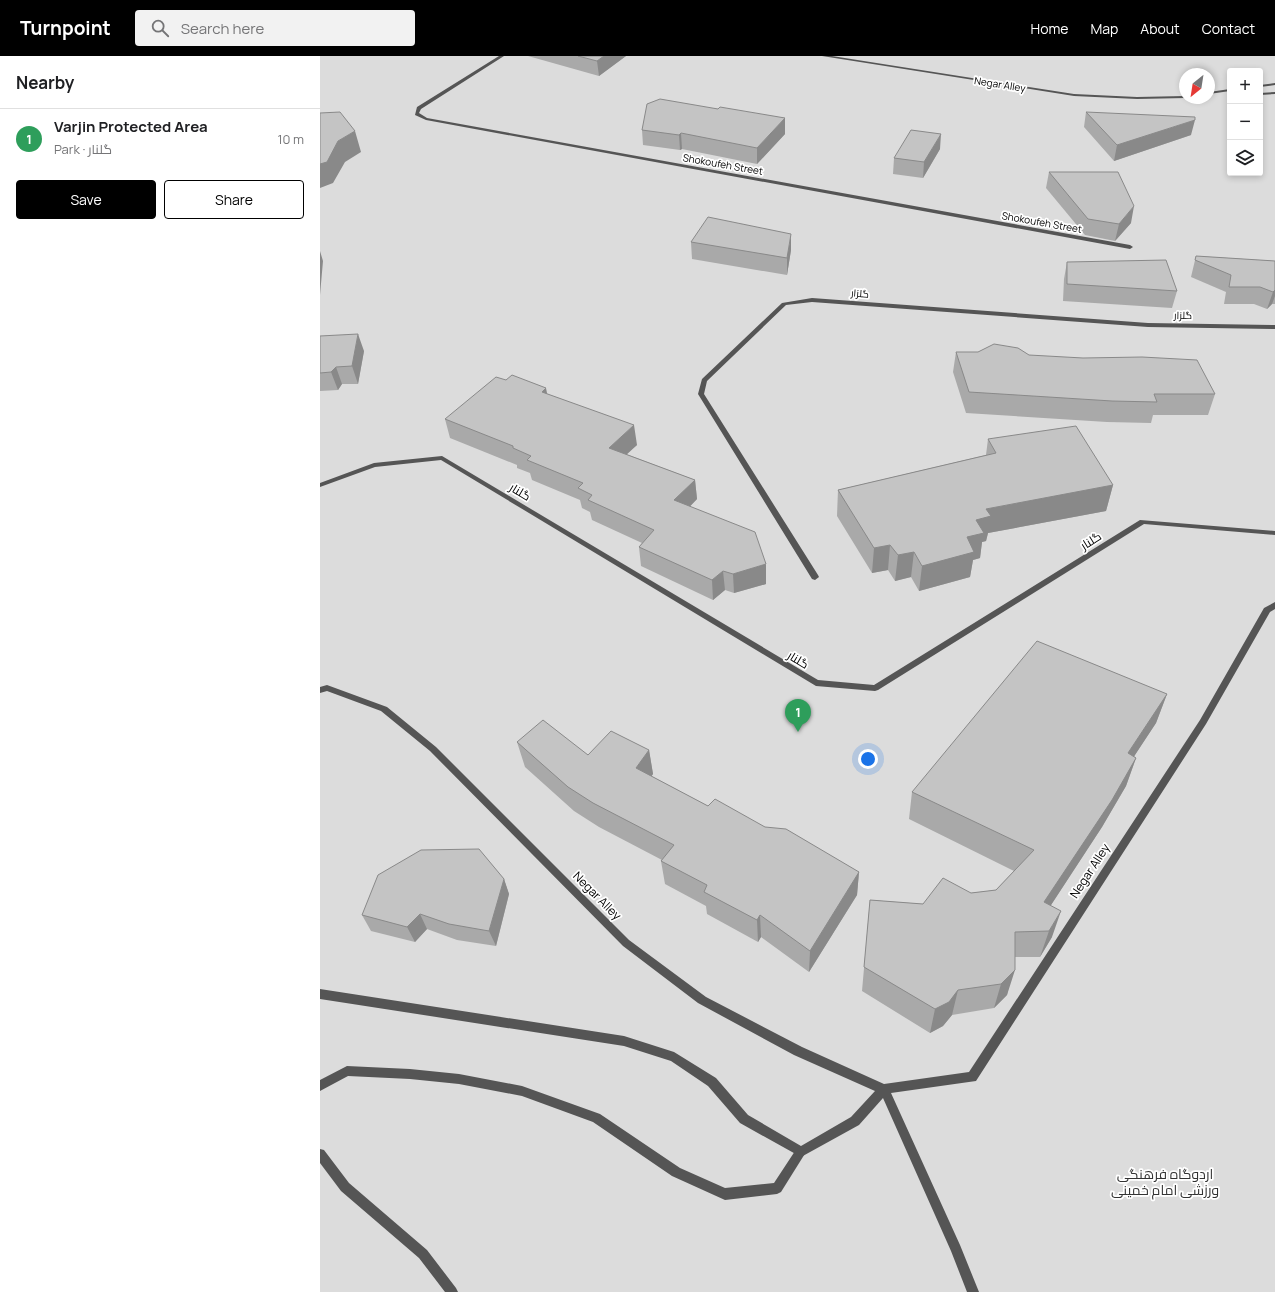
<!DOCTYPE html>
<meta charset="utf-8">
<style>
:root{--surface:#fff;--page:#f2f2f2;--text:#202124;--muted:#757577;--line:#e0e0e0;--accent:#000}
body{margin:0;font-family:Manrope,Cairo,sans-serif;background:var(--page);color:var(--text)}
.controls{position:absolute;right:12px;top:12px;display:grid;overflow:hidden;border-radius:4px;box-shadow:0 2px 6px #0003}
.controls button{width:36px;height:36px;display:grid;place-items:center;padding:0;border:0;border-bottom:1px solid var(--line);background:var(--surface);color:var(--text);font:20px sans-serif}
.compass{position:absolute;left:859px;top:12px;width:36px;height:36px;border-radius:50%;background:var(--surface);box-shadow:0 2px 6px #0003;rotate:210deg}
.you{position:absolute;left:548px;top:703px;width:14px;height:14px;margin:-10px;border:3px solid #fff;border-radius:50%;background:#1a73e8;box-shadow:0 0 0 6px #1a73e833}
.badge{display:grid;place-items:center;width:26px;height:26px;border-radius:50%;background:var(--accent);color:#fff;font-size:13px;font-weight:700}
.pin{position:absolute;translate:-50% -33px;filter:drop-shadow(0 1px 2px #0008)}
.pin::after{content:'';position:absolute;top:21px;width:14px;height:12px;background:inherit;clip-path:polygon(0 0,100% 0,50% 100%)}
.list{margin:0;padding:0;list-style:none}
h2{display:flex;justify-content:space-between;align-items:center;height:52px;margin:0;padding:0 16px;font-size:17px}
h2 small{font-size:13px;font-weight:400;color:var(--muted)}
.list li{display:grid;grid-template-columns:26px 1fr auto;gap:12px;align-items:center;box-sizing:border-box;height:60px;padding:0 16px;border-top:1px solid var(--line)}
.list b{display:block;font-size:15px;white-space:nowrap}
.list p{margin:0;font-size:13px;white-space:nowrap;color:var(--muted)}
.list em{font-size:13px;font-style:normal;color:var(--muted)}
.actions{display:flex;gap:8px;padding:12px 16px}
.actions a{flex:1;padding:9px 0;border:1px solid var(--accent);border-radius:4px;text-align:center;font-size:14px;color:var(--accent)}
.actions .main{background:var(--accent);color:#fff}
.icon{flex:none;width:22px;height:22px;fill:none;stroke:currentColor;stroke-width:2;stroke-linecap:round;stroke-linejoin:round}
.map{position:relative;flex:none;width:955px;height:1236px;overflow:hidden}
header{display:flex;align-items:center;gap:24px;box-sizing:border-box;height:56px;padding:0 20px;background:var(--accent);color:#fff}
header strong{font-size:19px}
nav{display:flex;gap:22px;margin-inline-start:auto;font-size:14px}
.search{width:280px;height:36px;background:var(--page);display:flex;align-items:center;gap:10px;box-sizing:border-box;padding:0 14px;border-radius:4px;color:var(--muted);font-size:15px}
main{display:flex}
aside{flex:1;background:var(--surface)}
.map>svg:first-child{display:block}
.green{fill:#dcdcdc;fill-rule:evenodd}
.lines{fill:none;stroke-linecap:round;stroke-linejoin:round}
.lane{fill:#555;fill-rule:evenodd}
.street{fill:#555;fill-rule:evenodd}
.wall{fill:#a9a9a9}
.shaded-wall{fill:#898989}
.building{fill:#c4c4c4;stroke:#898989}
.labels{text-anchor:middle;stroke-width:3.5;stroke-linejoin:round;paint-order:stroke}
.far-street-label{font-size:10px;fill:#000;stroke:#fff}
.street-label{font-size:12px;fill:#000;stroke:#fff}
.near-park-label{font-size:14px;fill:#333;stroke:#fff}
</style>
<header>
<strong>Turnpoint</strong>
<div class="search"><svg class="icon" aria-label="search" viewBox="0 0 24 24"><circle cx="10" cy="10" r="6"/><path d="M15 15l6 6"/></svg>Search here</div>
<nav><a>Home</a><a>Map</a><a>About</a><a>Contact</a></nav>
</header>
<main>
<aside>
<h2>Nearby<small></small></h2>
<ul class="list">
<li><span class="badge" style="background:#2e9e5b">1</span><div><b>Varjin Protected Area</b><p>Park · گلنار</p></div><em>10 m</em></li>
</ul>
<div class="actions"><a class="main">Save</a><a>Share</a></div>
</aside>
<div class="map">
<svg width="955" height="1236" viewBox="0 0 955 1236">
<rect width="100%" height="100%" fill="#fff"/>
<!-- green -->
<path class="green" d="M0,0H955V1236H0ZM910,15H940V117H910ZM865,18H889V42H865Z"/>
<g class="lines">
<!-- lane -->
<path class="lane" d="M27,1010L90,1013L139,1018L202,1030L280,1058L360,1112L405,1132L454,1127L477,1092L481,1091L485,1092L486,1096L461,1136L457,1138L405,1144L352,1120L273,1066L202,1040L139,1028L90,1023L28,1020L0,1035V1024Z
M0,1093L4,1094L29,1127L107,1194L136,1232L138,1236H125L99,1202L21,1135L0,1107Z"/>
<!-- street -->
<path class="street" d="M179,0H184L101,53L99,57L107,62L810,189L813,191L810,193L106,64L95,59L97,51Z
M502,0H512L754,38L817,41L865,40V42H866L817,43L754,40Z
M955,27V29L940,31V29Z
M910,33V35L889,38V36Z
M955,36V38L940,39V37Z
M492,242L828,267L955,269V273L828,271L492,246L466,249L387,325L384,338L498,519L499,521L495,524L492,523L378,338L382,323L462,247Z
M122,400L498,624L554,629L820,464L955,475V479L824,468L558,634L555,635L496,630L121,404L55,411L0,431V427L54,407Z
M955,546V553L950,556L886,668L656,1025L571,1037L640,1189L659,1236H647L631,1195L563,1042L539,1069L481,1101L420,1067L388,1030L351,1005L304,990L0,943V933L304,980L354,996L396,1022L428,1059L481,1090L531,1061L555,1035L474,999L378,947L303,890L110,695L61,655L7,635L0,637V631L7,629L67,651L116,691L309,884L386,941L482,991L564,1028L649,1016L880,664L944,552Z"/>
</g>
<!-- wall -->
<path class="wall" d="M208,0H306L279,20Z
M398,53L465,62V78L437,108L362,93L360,94L323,89L322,74Z
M766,56L871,79L794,105L764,71Z
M620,93L603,122L573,118L574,102Z
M729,116L811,167L795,185L765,179L726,132Z
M371,186L471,194L467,219L372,203Z
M876,200L955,205V248H952L947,253L934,248H904L906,236L871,221Z
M747,206L857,235L852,252L743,245L744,223Z
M0,280L44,295L38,328H22L18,334L0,335Z
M636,296L709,299L895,338L888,359H833L831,367L787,366L646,357L633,316Z
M227,338L317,389L306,398L375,424L377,443L370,450L446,528L414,537L405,534L393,544L321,510L319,491L322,487L272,464L270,456L262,452L260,444L212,424L210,417L197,412V409L130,382L125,363Z
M668,383L793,429L786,455L668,477L666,485L662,486L660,502L653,504L650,521L599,535L591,521L575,525L568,514L552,517L517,460L518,434L666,399Z
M847,638L836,667L814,700L816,702L806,730L782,771L731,849L732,881L720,901H695L687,939L674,952L632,959L623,970L610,977L542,935L550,844L603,848L651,837L676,834L694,815L589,763L592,736Z
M197,686L268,699L329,694L333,718L331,720L388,750L445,771L539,816L537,839L489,916L441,881L438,886L387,858L386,850L345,828L341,805L342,804L279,771L254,755L205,711Z
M184,823L189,838L176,890L137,884L107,873L95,886L51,875L42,859Z"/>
<!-- shaded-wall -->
<path class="shaded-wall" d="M284,0H306L279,20L277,5Z
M465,62V78L437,108V92Z
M875,64L871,79L794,105L797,89Z
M35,75L41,96L25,106L13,127L0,132V108L18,85Z
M361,77L362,93L360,94L359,79Z
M621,78L620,93L603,122L604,106Z
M814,150L811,167L795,185L799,168Z
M471,178V194L467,219V202Z
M0,195L3,205L0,239Z
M955,234V240L952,248L947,253L953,236Z
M38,278L44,295L38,328L32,310Z
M16,311L22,328L18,334L11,316Z
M226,332L230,352L222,336Z
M314,369L317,389L292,412L289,392Z
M375,424L377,443L357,464L354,444Z
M793,429L786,455L668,477L666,485L662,486L660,502L653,504L650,521L599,535L602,510L656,464L666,453Z
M570,489L568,514L552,517L554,492Z
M594,496L591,521L575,525L578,499Z
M446,508V528L414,537L413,518Z
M403,515L405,534L393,544L392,524Z
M847,638L836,667L798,725L808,697Z
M329,694L333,718L321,736L316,712Z
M816,702L806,730L782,771L716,872L724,846Z
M539,816L537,839L489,916L490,895Z
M184,823L189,838L176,890L169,875Z
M741,855L732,881L720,901L729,875Z
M100,858L107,873L95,886L87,871Z
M440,859L441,881L438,886L437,864Z
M695,914L687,939L674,952L681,928Z
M638,934L632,959L623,970L610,977L615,953Z"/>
<!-- building -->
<path class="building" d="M258,0H284L277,5Z
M340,43L398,53L400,51L465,62L437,92L361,77L359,79L322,74L327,48Z
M20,56L35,75L18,85L7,106L0,108V57Z
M766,56L875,61V64L797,89Z
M591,74L621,78L604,106L574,102Z
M729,116H798L814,150L799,168L768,163Z
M388,161L471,178L467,202L371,186Z
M876,200L955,205V234L953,236L940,231H909L911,219L875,204Z
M846,204L857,235L747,228V206Z
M38,278L32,310L16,311L11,316L0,317V280Z
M674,288L698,292L709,299L763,302L822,301L877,304L895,338H834L837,346L792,345L649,336L636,296H658Z
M192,319L226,332L222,336L314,369L289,392L375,424L354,444L435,476L446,508L413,518L403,515L392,524L319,491L334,474L268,444L272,439L258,432L263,427L207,404L211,400L193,392V390L125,363L176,321L186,324Z
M756,370L793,429L666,453L671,460L656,464L664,477L647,481L654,496L602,510L594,496L578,499L570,489L554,492L518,434L676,397L668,383Z
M717,585L847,638L808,697L816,702L792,744L724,846L741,855L729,875L695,876V914L681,928L638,934L629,946L615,953L544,911L550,844L603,848L623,822L651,837L676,834L714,794L592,736Z
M223,664L268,699L291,675L329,694L316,712L388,750L395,743L445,771L466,773L539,816L490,895L440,859L437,864L384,836L387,829L341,805L354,789L273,747L248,731L197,686Z
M159,793L184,823L169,875L129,868L100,858L87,871L42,859L58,819L101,794Z"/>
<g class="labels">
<!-- far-street labels -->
<g class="far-street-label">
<text transform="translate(680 28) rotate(9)" y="4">Negar Alley</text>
<text transform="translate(403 108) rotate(10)" y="4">Shokoufeh Street</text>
<text transform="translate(722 166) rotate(10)" y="4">Shokoufeh Street</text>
<text transform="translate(540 237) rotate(4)" y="4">گلزار</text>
<text transform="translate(863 259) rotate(1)" y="4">گلزار</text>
</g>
<!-- street labels -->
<g class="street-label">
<text transform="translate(200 436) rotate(31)" y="4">گلنار</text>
<text transform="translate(771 485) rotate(-32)" y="4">گلنار</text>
<text transform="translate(478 604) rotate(31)" y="4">گلنار</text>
<text transform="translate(770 815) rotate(-57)" y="4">Negar Alley</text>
<text transform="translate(277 840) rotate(45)" y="4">Negar Alley</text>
</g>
<!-- near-park labels -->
<g class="near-park-label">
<text x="845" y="1123">اردوگاه فرهنگی<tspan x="845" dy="16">ورزشی امام خمینی</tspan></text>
</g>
</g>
</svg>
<div class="controls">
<button>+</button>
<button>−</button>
<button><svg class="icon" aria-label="layers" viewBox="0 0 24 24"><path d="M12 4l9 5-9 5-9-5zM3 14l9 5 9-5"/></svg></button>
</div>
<svg class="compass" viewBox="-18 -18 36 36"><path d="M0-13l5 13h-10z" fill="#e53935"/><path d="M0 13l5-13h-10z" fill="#757577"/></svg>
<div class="you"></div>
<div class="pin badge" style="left:478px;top:676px;background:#2e9e5b">1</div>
</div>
</main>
